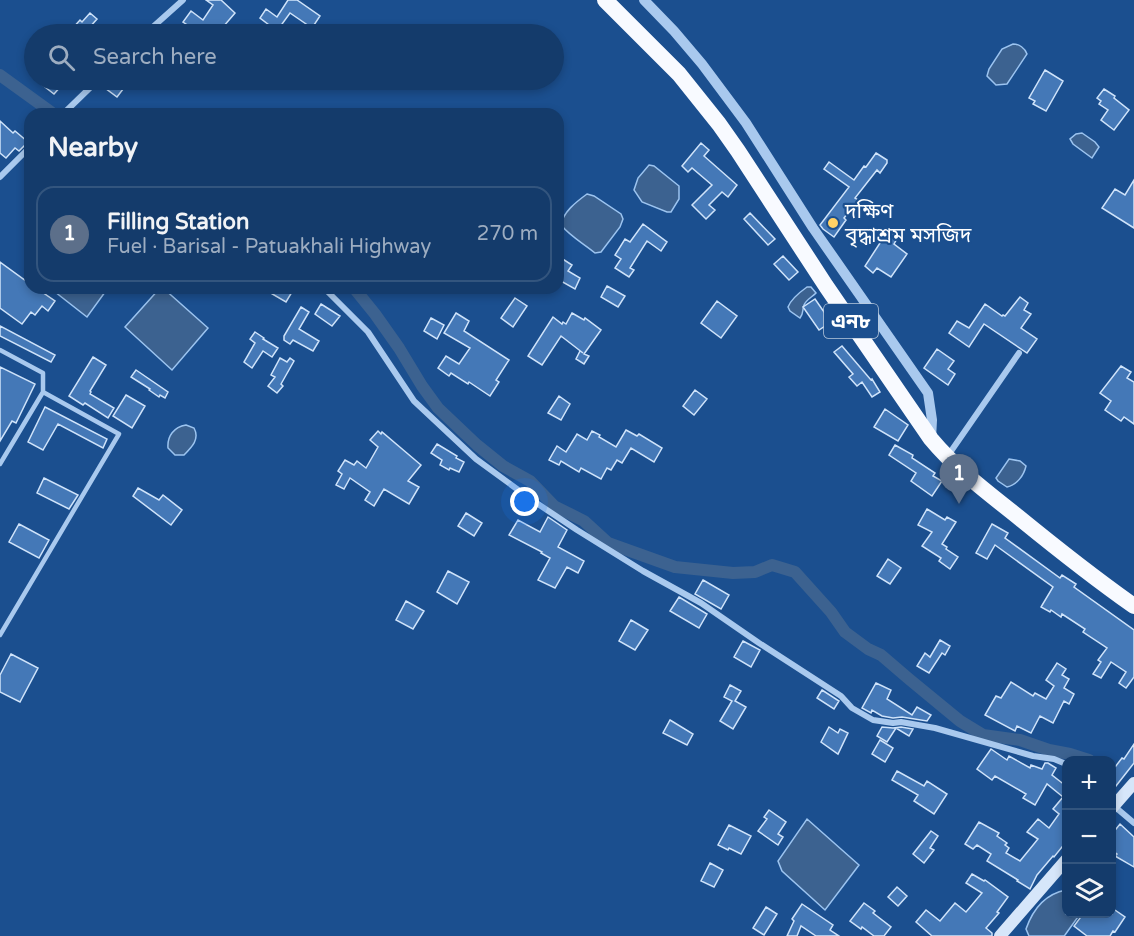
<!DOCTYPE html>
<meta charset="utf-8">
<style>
:root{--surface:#143b6b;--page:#1d4271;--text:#f1f3f6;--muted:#9dadc1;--line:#33557e;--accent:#ffd166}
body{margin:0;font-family:"Varela Round","Noto Sans Bengali",sans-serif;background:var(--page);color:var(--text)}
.controls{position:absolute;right:18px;bottom:18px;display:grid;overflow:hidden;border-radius:12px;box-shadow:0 3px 9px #0003}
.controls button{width:54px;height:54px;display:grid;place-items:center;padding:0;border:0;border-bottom:2px solid var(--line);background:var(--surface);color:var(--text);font:30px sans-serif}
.you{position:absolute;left:525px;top:502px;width:21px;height:21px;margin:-15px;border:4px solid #fff;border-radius:50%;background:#1a73e8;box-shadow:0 0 0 9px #1a73e833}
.badge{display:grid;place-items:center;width:39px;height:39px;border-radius:50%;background:var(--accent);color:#fff;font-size:20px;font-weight:700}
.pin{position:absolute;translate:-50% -50px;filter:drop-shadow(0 2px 3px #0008)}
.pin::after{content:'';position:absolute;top:32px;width:21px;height:18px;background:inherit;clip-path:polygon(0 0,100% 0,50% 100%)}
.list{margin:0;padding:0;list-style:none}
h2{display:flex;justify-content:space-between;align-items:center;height:78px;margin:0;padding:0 24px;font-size:26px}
h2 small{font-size:20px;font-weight:400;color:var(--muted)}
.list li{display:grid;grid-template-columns:39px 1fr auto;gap:18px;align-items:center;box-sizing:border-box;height:96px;margin:0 12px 12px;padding:0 12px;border:2px solid var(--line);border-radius:18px}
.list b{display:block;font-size:22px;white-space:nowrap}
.list p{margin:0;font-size:20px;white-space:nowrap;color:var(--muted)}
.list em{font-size:20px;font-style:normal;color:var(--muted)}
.icon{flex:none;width:33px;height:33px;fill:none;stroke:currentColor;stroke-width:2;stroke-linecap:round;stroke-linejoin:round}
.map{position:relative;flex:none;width:1134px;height:936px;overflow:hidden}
.search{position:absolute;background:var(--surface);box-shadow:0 3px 9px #0003;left:24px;top:24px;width:540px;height:66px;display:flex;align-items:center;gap:15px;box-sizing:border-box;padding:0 21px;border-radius:33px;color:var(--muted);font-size:22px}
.panel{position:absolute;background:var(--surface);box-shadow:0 3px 9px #0003;left:24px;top:108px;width:540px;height:186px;border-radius:18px}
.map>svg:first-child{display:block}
.water{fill:#3c6290;stroke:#9cc4f0;stroke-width:1.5}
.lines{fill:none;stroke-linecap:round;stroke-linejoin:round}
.canal{stroke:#3c6290;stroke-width:12}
.building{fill:#4478b7;stroke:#cfe3fa;stroke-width:1.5}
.service{stroke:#a9c9ee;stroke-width:4.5}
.minor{stroke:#a9c9ee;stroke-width:6}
.tertiary{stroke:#a9c9ee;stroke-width:10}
.secondary{stroke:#d6e6fa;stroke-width:12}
.trunk{stroke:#f8faff;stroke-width:16}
.poi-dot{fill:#ffd166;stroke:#1b4f8f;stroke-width:2}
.labels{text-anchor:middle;stroke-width:4.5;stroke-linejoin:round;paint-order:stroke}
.shield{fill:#1b4f8f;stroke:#bbcadd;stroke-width:1.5}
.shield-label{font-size:20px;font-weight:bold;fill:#fff}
.poi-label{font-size:21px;fill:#fff;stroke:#1b4f8f;text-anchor:start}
</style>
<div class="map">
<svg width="1134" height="936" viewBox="0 0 1134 936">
<rect width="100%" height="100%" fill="#1b4f8f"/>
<!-- water -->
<path class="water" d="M1013,44C1019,44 1025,48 1027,54L1007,84L996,85L987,76L989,69L1002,49Z
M1082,133L1095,142L1099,147L1092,158L1073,144L1070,139L1076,134Z
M649,165L654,166L679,186V199L671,212H667L642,202L634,190L638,178Z
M587,194L594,196L621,214L623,219L620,227L601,252L595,253C583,243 571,237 561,225C563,212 576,202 587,194Z
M807,287H811L816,293C812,297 806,300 804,305C802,310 804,313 800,318L790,311L788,307C791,299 800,292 807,287Z
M50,288H108L87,317Z
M160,288H163L208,328L172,370L125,327Z
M186,425L194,428C200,439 192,447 184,455H175L168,448C167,436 174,427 186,425Z
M1009,459L1020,461L1026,466C1024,475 1017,485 1007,487L998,481L996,478Z
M807,819L859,865L825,910L782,871L778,861Z
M1066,890V914H1080L1065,935L1064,936H1029L1026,929C1033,909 1045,894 1066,890Z"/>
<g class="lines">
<!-- canal -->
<path class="canal" d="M0,75L51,112
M354,288L375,314L399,348L422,386L438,408L477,445L503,466L530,481L554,506L584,521L608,543L675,567L733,573L755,572L772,565L795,572L831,612L845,632L868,649L881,655L909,679L960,721L983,735L1020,740L1049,750L1070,754L1089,760"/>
</g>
<!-- building -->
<path class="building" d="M206,0H221L235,13L217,34H201L183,22L191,11L203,20L213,5Z
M288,0H297L320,16L312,28L290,13L277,31L260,18L266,9L277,17Z
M90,13L97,19L89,28L96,34H78L72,29L80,20L82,22Z
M1045,70L1063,81L1046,111L1033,104L1035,101L1029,98Z
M36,80H53L61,86L54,94Z
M111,80H130L117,97L105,88Z
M1104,89L1115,96L1114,98L1129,110L1114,130L1101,120L1108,110L1099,104L1101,101L1097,98Z
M0,121L13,133L15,131L28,142L19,151L15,148L6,158L0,153Z
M701,143L709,150L704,156L737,185L728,197L722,192L709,205L715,210L706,219L692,205L712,185L692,168L688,172L682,166Z
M876,153L887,160V163L880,173L877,170L855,198L858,200L844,218L846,220L834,237L823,229L820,225L849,187L824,169L829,162L854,180L864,166L866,167Z
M1134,180V228L1102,208L1115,189L1125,195Z
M750,213L775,239L768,245L744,219Z
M643,224L667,242L661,251L647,241L630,268L634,270L629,277L615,268L621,259L615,255L625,239L630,242Z
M885,228L898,237L894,244L907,254L891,277L877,268L873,273L865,266L882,240L878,238Z
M558,256L572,265L568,271L580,278L575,289L559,280L562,275L558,272Z
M783,256L798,272L789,280L774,264Z
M0,262L30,284V288H36L55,301L48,311L42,306L35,315L31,312L22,324L0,308Z
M607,286L625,296L618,307L601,297Z
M262,288H286L292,292L286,302Z
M1020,297L1028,303L1024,310L1031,314L1021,328L1037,339L1027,353L984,324L969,347L949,333L957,321L969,328L985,304L1002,316L1003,315L1005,316Z
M515,298L527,306L513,327L501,318Z
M815,299L831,322L819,330L803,307Z
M717,301L737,316L721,338L701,323Z
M321,304L340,316L332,326L315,314Z
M301,307L309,312L299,329L319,341L313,351L293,340L290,344L284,340V336Z
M456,313L469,321L464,331L509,360L496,380L499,382L490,396L469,382L468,384L451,373L449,376L438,368L446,356L459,364L470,348L444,333Z
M572,313L584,320L585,318L601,330L584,354L589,356L584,364L576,359L580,351L583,353L561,336L542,365L528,356L553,317L562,324L563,322L566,324Z
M431,318L444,325L437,339L424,331Z
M0,326L55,355L51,362L0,336Z
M255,332L264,338L263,339L278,348L272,357L263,351L252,368L244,362L255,343L250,339Z
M842,346L871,380L872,379L880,392L872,397L862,382L857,386L849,377L853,374L834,352Z
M937,349L954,361L948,369L955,374L948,385L924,368Z
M93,357L106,365L90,391L91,392L90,394L114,408L108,418L85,403L83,405L69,396Z
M280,358L287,362L290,358L294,361L281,384L283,386L277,393L268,386L275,377L271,375Z
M1121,366L1131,372L1127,378L1134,382V424L1124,417L1121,421L1105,410L1111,401L1100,393Z
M0,367L35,384L16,423L12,421L0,441Z
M136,370L168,392L165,398L160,395L159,397L149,390L150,389L131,377Z
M695,390L707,399L694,415L683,406Z
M126,395L145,406L132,428L113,416Z
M559,396L570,404L561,420L548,413Z
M45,407L107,439L103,448L58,424L43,450L28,442Z
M885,409L908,425L898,441L874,427Z
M626,430L637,436L639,434L662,448L654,462L631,448L622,463L617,460L611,470L607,468L601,479L581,468L579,472L561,461L559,465L549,460L557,446L566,452L577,434L587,440L592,431L600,435L599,437L616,447Z
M378,431L381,434L382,432L421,465L408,481L419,487L409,504L384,489L374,506L365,500L370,492L350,478L344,489L336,485L342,474L338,471L345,460L354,465L357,461L366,468L378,447L370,440Z
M437,444L457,456L456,458L464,462L459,472L450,468L449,470L440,465L442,460L431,453Z
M895,445L913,455L912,458L935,473L933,476L942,481L932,496L911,481L916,473L889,455Z
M44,478L78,495L69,509L37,493Z
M138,488L159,500L163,495L182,510L171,525L133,496Z
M927,509L945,520L947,517L956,522L942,544L947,547L946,549L958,557L950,569L939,561L941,558L922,546L932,532L918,525Z
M466,513L482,523L474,536L458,526Z
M548,517L567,530L558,547L584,561L578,573L567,567L555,588L538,580L550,558L541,553L542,552L509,535L518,520L540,532Z
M19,524L49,540L39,558L9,542Z
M992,524L1008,533L1005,538L1060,578L1062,575L1076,584L1074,587L1134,630V677L1126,688L1119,683L1126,672L1111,662L1101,678L1093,674L1101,662L1098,660L1107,648L1083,632L1085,629L1062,614L1061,617L1051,610L1050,612L1041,607L1053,587L995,545L987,559L976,553Z
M888,559L901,568L890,584L877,576Z
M448,571L469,582L457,604L437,592Z
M703,580L729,595L721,609L695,594Z
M679,597L707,614L699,628L670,611Z
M406,601L424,611L413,629L396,620Z
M631,620L648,630L635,650L619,641Z
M940,640L950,646L945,655L942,653L929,673L917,666L925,653L930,657Z
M743,641L760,650L751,667L734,657Z
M11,654L38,668L20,702L0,692V675Z
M1057,663L1066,669L1062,675L1069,679L1064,688L1074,694L1069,704L1064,701L1053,723L1040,716L1031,733L1017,726L1015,731L985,715L996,696L1001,698L1011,682L1033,696L1035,693L1046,699L1054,686L1046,680Z
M876,683L891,690L887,699L912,715L917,707L931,715L927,721L902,717L893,718L882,716L872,710L871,713L862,708Z
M730,685L741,691L735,701L746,707L733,729L720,721L732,701L724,697Z
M822,690L839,701L834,709L817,698Z
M670,720L693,734L687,745L663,733Z
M829,727L838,733L840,729L848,733L838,754L821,742Z
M882,727L893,728L901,727L913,729L909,736L896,728L887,742L877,736Z
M880,740L893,748L885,762L872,754Z
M1134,744V763L1112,791V771L1122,758L1124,759Z
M991,749L1007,760L1009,756L1030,768L1031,765L1042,769L1045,763H1048L1056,768L1052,775L1066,786V842L1054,857L1053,856L1037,875L1030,889L1017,881L1018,880L987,861L991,854L977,845L973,849L965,844L979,822L999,833L997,836L1007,843L1005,845L1009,848L1006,853L1020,861L1038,839L1027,832L1038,819L1049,828L1059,814L1053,809L1063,797L1047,784L1035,805L1023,798L1026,794L995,776L992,780L977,769Z
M897,771L924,786L927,781L947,794L934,814L914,801L918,795L892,780Z
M769,810L786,822L778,834L783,837L778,845L758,831L767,819L764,817Z
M1120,824L1134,837V867L1115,856L1117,854L1112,850V834Z
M729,825L751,836L741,854L729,848L728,850L718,845Z
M931,831L938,836L930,848L934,850L924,863L913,854Z
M710,863L723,870L714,887L701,881Z
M972,874L984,881L985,880L1008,897L997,912L999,913L986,928L992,933V936H932L916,922L926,910L940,921L955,903L966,912L982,893L966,883Z
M897,887L907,896L898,906L888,897Z
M864,903L875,911L873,913L891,927L884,936H874L862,927L861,929L850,921Z
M802,904L833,925L830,930L839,936H816L801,926L797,936H787L794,921L792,919Z
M766,907L777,914L764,935L753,928Z
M1112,908L1125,917L1115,932L1113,931L1110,936H1087L1074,926L1083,914H1112Z"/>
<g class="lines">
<!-- service -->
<path class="service" d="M0,350L43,373V392L119,434L0,635
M0,464L43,392"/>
<!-- minor -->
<path class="minor" d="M145,34L183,0
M63,114L98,80
M0,177L30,147
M324,288L368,332L414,401L476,459L532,500L577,530L643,571L701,603L759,643L841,696L852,708L873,720L893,723L901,722L935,728L1033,756L1054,759L1066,764
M947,457L1019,353
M1114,806L1134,823"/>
<!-- tertiary -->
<path class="tertiary" d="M644,0L674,31L702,64L746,123L813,228L928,393L932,420L931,439"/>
<!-- secondary -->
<path class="secondary" d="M1112,808L1134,783
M1000,936L1066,860"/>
<!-- trunk -->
<path class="trunk" d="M605,0L679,74L719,124L738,151L826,286L931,439C956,469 987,492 1017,516C1055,547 1094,578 1134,606"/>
</g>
<!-- markers -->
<circle class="poi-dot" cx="833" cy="223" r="6"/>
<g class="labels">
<!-- shield labels -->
<rect class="shield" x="824" y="304" width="54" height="34" rx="4.5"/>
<g class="shield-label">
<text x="851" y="328">এন৮</text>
</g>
<!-- poi labels -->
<g class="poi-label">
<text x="845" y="218">দক্ষিণ<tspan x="845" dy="24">বৃদ্ধাশ্রম মসজিদ</tspan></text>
</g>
</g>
</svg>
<div class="controls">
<button>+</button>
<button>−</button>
<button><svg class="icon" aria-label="layers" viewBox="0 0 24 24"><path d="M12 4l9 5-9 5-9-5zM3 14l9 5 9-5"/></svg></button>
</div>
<div class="you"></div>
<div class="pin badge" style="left:959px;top:504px;background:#5c6f8a">1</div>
<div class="search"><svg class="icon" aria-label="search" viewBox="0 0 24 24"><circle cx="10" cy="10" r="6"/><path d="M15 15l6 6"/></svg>Search here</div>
<section class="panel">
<h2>Nearby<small></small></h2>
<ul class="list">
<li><span class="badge" style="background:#5c6f8a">1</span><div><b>Filling Station</b><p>Fuel · Barisal - Patuakhali Highway</p></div><em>270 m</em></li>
</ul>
</section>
</div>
